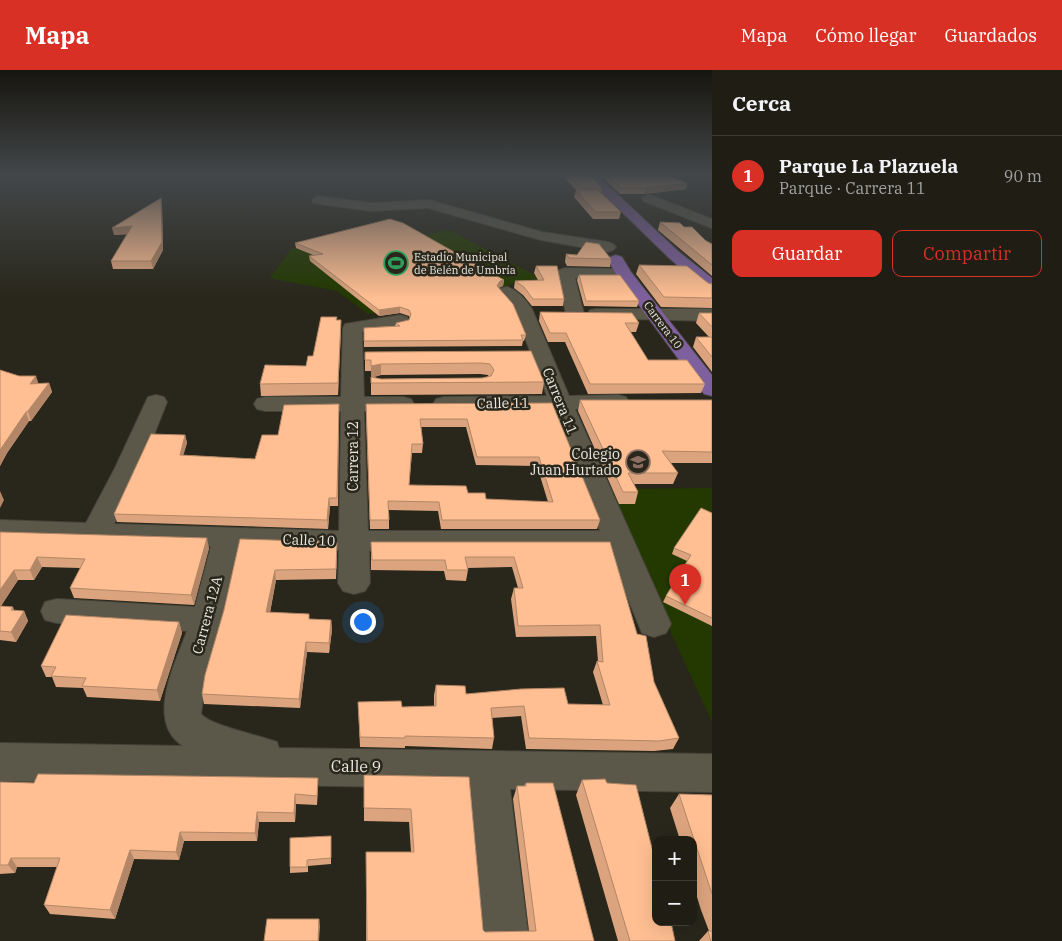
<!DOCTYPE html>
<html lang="es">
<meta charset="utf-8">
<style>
:root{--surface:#1f1d14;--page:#27261d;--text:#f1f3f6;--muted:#a1a2a0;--line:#3c3b34;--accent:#d93025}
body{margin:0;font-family:"IBM Plex Serif",serif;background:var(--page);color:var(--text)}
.controls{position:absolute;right:15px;bottom:15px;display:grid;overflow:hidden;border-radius:10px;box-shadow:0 5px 20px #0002}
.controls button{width:45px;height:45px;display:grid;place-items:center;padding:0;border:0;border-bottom:1px solid var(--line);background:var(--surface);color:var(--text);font:25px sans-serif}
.you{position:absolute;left:362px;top:551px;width:18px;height:18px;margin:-12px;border:4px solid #fff;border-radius:50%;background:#1a73e8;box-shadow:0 0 0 8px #1a73e833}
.badge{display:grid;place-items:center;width:32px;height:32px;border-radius:50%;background:var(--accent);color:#fff;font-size:16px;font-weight:700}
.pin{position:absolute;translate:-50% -41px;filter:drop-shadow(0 1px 2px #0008)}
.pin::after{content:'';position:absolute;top:26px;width:18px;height:15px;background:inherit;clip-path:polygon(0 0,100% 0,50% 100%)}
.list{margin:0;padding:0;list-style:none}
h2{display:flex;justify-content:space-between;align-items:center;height:65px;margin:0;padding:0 20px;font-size:21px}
h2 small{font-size:16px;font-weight:400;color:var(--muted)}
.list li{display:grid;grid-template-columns:32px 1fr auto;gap:15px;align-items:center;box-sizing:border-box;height:80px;padding:0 20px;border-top:1px solid var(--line)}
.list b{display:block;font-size:19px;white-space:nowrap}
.list p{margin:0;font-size:16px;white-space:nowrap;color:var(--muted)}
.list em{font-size:16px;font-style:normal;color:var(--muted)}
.actions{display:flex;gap:10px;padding:15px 20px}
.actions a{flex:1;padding:11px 0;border:1px solid var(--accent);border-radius:10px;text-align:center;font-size:18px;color:var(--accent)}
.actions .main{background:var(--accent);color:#fff}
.map{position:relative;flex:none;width:712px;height:871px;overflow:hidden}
header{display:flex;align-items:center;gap:30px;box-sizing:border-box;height:70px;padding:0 25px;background:var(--accent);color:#fff}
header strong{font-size:24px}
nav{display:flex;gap:28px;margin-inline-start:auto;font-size:18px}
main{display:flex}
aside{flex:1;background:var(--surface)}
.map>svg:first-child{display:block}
.green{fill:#233901}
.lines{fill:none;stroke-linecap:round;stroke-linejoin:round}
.minor-casing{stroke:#454339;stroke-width:2}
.major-casing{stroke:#454339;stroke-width:2}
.minor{fill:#5b584a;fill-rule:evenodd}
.major{fill:#7e609e;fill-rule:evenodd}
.wall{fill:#dba47e;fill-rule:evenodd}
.shaded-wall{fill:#b28666}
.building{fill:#ffbf92;stroke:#b28666;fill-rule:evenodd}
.labels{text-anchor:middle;stroke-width:5;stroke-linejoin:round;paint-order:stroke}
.far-poi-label{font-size:11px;fill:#e8e6de;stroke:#29271b;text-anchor:start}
.far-street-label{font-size:11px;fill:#e8e6de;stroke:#29271b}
.street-label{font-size:14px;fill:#e8e6de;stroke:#29271b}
.poi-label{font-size:14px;fill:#e8e6de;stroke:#29271b;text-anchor:end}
.near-street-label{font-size:16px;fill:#e8e6de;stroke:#29271b}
</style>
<header>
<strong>Mapa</strong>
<nav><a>Mapa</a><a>Cómo llegar</a><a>Guardados</a></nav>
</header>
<main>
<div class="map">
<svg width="712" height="871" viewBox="0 0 712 871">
<rect width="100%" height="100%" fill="#29271b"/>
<!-- green -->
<path class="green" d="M406,154L424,165L449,160L540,208L508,215L512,219L430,239L368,244L337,221L270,208L291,179L354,163Z
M712,418V652L605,419Z"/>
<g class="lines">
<!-- minor casing -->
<g class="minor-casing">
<path id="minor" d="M648,124L712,149V158L643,131L642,128Z
M318,126L371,133L429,130L542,162L608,172L613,174L616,177L613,180L608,182L541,170L428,138L371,141L313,133L312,130Z
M565,198L624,199L630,201L632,204L630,207L624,209L575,208L584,244L581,248L575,249L569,248L566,244L557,203L559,200Z
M507,217C518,220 526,230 532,239L569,326L618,325L626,327L629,332L626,337L618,339H575L671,554L666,563L654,567L642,563L608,481H369L370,513L365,521L354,524L343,521L338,513L339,480L240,477L224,549L205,614L201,644C211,656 259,665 277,672L279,678L712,684V722L510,719L529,871H481L468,718L0,711V673L183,676C145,652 175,594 187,561L57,553L45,550L41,541L45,532L57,529L195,537L211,476L0,470V450L86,453L115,398L148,327L156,325L164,327L167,332L141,398L114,454L339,461L341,341H265L257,339L254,334L257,329L265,327H341L343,258L345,254L400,245L407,247L409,251L407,255L362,262L364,327H403L411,329L414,334L411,339L403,341H364L368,461H600L552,340L444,341L436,339L433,334L436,329L444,327L547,326L514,239L498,222L501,218Z
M596,239H712V251L590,248L587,244L590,240Z"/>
</g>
<!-- major casing -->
<g class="major-casing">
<path id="major" d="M585,106H598L678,181L712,208V222L706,221L668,187Z
M616,185L622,187L631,202L712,305V326L704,324L616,204L608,190L610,187Z"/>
</g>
<!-- minor -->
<use href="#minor" class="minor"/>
<!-- major -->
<use href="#major" class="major"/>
</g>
<!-- wall -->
<path class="wall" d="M563,106H590L602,118L601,122L621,142L619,149H593L574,127L576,120Z
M601,106H668L687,113L686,119L644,124H620Z
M161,128L162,135L163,180L153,199H113L111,191L127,164L114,165Z
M660,152L684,157L712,174V206L658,160Z
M295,173L504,210L503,216L500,217L499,218L526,265L524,271H523L522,276L364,277V258L395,256L396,253L409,250L410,248L409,246L400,243L379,246L310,191L309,186L313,185L296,178Z
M566,184L611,189L610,197L567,196L565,192Z
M639,195L712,214V238L661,237L636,204Z
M536,196L564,229L563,236H532L523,225L514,218L515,211L538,210L534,203Z
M579,205L639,231L637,237L584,236L577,210Z
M540,242L639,253L636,262H630L648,290L705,314L701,323L588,324L565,272H548L539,251Z
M699,243H712V302L693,277L696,267H709L696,253Z
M337,250H341L338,325L261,326L260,314L306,296Z
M531,281L544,312L542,324L371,325V301H365V282ZM480,304L488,305L489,307L482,308L381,309L373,307L381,305Z
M0,300L38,314L49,313L52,322L31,351H29L7,383L0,396Z
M580,330H712V393H670L678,403L673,414H634L638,422L635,434H619L578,341Z
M552,333L600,450L597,459H441L438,441L389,440V459H370L366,342ZM421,357H466L476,395L537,396L548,432L486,429L468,423L409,415L412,383H422L423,374Z
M339,342L338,436H330L328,459L117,452L114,444L185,365L187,373L183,385L255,389L278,365Z
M712,443V556L663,532L666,526L687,491L672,484L674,478Z
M0,462L209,478L194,535L74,528L70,518L80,498L42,497L34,510H18L1,536L13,537L14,541H24L28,551L16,572L0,570Z
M240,469L337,482L336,509L276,510L270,543L310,549L331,550L332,560L329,583L307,582L300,638L204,634L202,624L224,540Z
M371,472H610L637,564L654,612L679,668L673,679L654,681L526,679L521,646L492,648L494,668L492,679L405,676V678L360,677L358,632L402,637L434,636V625L436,615L466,624L568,634L603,635L593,602L597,591H598L596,566L516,567L511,529L514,518H518L512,497L467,498L468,500L466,511L446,510L444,501L371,500Z
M179,552L182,563L160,631L87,627L83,618L56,617L52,607H46L41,596Z
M469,707L483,860L485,862L529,861L513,729L517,716H524L526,713L594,871H366V782H411L409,752L364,751V719Z
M318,708V718L317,735L296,734L295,752H259L257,771H184L179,790L134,789L115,849L50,844L44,835L57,797H17L15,803L0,804V712L34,713Z
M582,710L675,871H618L576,725Z
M679,724L712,725V871H699L708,861H709L701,840L693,814V770H680L670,738Z
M331,766V794L308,796V802L290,803V797Z"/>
<!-- shaded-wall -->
<path class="shaded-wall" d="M687,113L686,119L644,124L645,118Z
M161,128L162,135L163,180L153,199L151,191Z
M132,156L134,164L114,165L112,158Z
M504,210L503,216L500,217L496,222L497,216L500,211Z
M400,237V243L379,246V240Z
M341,250V261L338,325V313Z
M381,294V305L371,308V296Z
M36,306L39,315L30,314Z
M49,313L52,322L31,351L28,341Z
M26,342L29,351L7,383L0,396V380Z
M185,365L187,373L181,393L180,385Z
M0,421L4,430L0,438Z
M329,428L330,436L328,459L327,450Z
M207,468L209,478L194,535L191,525Z
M37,487L42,497L34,510L30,500Z
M14,500L18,510L0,537V520Z
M275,500L276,510L268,552L266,542Z
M24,541L28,551L16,572L11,562Z
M331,550L332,560L329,583V573Z
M179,552L182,563L160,631L157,620Z
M306,572L307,582L300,638L299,629Z
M295,724L296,734L295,752L294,743Z
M257,742L259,752L257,771L255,763Z
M180,762L184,771L179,790L176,782Z
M130,780L134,789L115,849L110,840Z
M11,788L17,797L15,803L8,795Z
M319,849L320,856L319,871H318Z"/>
<!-- building -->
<path class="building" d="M570,106H590L602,118H581Z
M609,106H668L687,113L645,118H621Z
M576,120H598L621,142H595Z
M161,128L162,172L151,191H111L132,156L112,158Z
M390,149L403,153L504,210L500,211L497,216L513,234L526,265H521L523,270L364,271V258L400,256L396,253L409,250L411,244L409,240L400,237L379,240L309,186L323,184L295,173Z
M660,152L680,153L684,157H692L706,171L712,174V195Z
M586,172L599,174L611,189L569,188L566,184L577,185Z
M639,195L687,196L708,213L712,214V228L664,227Z
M536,196H557L564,229H533L524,217L515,211L544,210Z
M579,205H620L639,231H586Z
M540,242L632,243L639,253H625L648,290H687L705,314H590L566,263H550Z
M699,243H712V257Z
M321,247H337L336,250H341L338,313L260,314L265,295L306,296L308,286H313Z
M696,267H712V287Z
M531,281L544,312L371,313V307L381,309L482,308L491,306L494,300L490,294L481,293L381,294L371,296V290H365V282Z
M0,300L19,306H36L30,314L49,313L28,341L26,342L0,380Z
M580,330H712V382L662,381L678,403H628L638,422H623Z
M552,333L600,450H442L439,432L388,431L389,450H370L366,334ZM420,349H467L477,387H539L553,432L486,429L485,423H468L466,416L409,415L412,374H423Z
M339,334L337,428H329L327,450L114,444L151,364L185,365L180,385L255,389L262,365H278L284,335Z
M701,438L712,443V548L666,526L691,485L674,478Z
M0,462L207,468L191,525L70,518L85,489L37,487L30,500H14L0,520Z
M240,469L337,472L336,499L275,500L266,542L309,544V549L331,550L329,573L306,572L299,629L202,624L205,605L224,540Z
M371,472H610L637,564L646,566L654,612L679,668L659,671L529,668L524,636L491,638L494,668L405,666V668L360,667L358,632L401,631L402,637L436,636V615L465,616L466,624L521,619L564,618L568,634L610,635L597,591L603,592L600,555L518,556L514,518H523L514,487H465L468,500H447L445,490H372Z
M0,536L13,537L11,540L24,541L11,562L0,561Z
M66,545L179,552L157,620L82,616L86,608L51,606L56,597L41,596Z
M38,704L318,708L317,726L295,724L294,743L257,742L255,763L180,762L176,782L130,780L110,840L44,835L60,788H11L8,795H0V712L34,713Z
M364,705L469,707L483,860L485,862L536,861L517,716H526V713H553L594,871H367L366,782H414L411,739L364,738Z
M605,709L607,713L636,715L656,794V852H671L675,871H630L582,710Z
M679,724L712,725V824Z
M331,766V788L307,790V797H290V768Z
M267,849H319L318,871H264Z
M708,861H712V871H711Z"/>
<!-- sky -->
<linearGradient id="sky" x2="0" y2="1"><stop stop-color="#17150f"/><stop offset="0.46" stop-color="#43474a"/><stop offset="1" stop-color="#43474a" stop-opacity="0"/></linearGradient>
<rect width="712" height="228" fill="url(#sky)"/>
<!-- icons -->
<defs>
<g id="stadium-ring" transform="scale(1.25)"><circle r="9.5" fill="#29271b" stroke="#2e9e5b" stroke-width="1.5"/><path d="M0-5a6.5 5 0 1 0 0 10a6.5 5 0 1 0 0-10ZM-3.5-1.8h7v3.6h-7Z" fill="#2e9e5b"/></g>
<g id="school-ring" transform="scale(1.25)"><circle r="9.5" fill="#29271b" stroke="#8d6e63" stroke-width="1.5"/><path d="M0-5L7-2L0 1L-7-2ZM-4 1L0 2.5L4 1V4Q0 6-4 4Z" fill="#8d6e63"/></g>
</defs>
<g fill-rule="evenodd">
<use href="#stadium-ring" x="396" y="193"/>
<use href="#school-ring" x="638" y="392"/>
</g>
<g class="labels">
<!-- far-poi labels -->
<g class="far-poi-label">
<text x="414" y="191">Estadio Municipal<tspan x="414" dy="13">de Belén de Umbría</tspan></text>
</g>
<!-- far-street labels -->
<g class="far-street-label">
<text transform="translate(663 255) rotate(53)" y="4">Carrera 10</text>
</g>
<!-- street labels -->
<g class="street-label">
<text transform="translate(560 331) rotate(68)" y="5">Carrera 11</text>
<text transform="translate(503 333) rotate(-1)" y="5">Calle 11</text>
<text transform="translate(353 386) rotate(-90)" y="5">Carrera 12</text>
<text transform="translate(309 470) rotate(2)" y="5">Calle 10</text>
<text transform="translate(207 545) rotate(-75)" y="5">Carrera 12A</text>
</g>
<!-- poi labels -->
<g class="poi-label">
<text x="620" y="389">Colegio<tspan x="620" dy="16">Juan Hurtado</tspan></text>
</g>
<!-- near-street labels -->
<g class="near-street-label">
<text transform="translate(356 696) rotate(1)" y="6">Calle 9</text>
</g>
</g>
</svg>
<div class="controls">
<button>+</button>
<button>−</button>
</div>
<div class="you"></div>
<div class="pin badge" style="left:685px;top:535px">1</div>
</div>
<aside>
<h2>Cerca<small></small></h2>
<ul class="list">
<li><span class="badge">1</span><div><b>Parque La Plazuela</b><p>Parque · Carrera 11</p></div><em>90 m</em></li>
</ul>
<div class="actions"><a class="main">Guardar</a><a>Compartir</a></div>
</aside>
</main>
